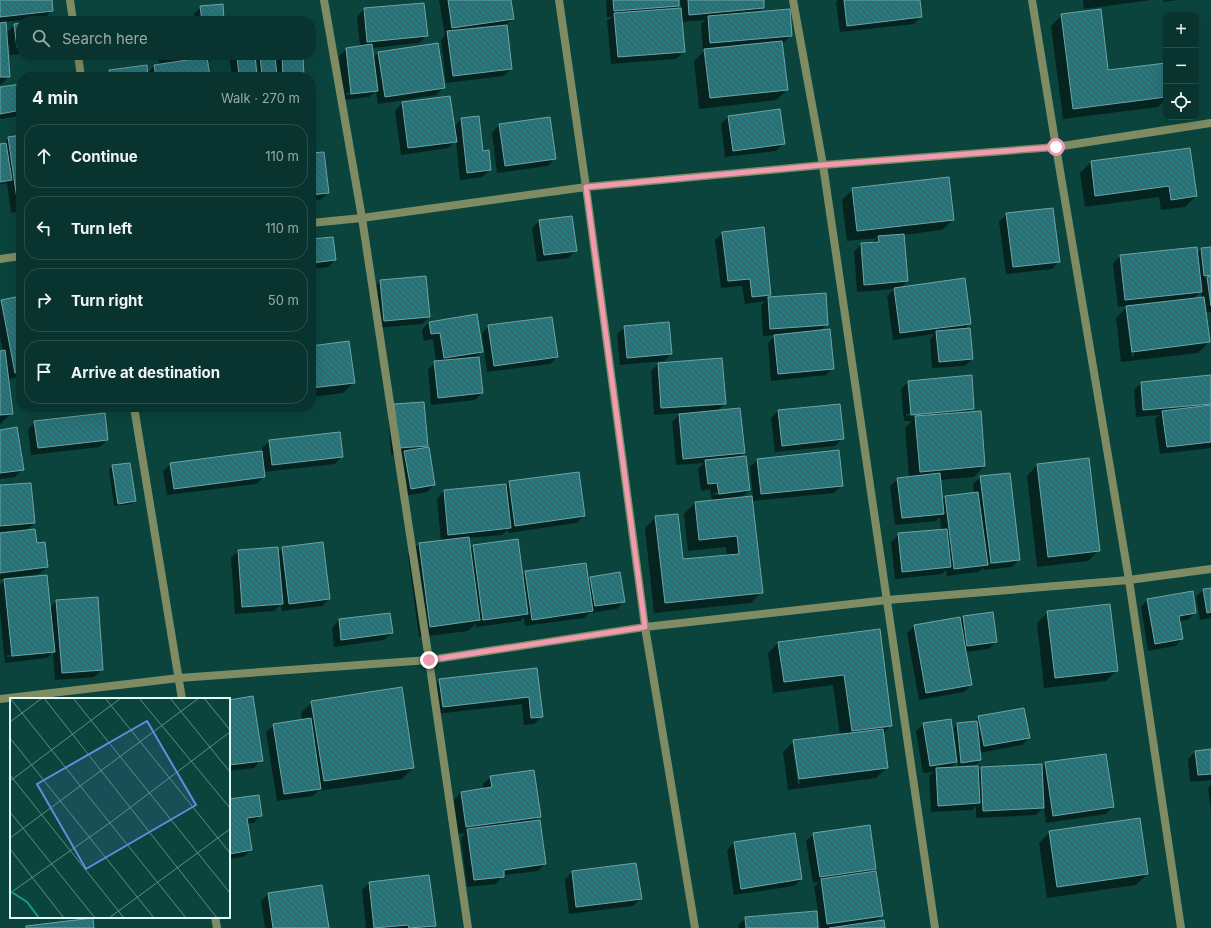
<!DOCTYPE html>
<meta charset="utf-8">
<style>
:root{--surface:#08332e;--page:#163f3a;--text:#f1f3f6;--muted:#98aaaa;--line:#294e4a}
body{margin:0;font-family:Inter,sans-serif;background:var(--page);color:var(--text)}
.controls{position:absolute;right:12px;top:12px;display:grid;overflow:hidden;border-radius:8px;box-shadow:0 4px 16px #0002}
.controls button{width:36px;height:36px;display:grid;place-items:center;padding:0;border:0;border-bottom:1px solid var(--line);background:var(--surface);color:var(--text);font:20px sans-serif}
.stop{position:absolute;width:12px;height:12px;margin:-9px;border:3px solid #f19ab2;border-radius:50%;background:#fff}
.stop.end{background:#f19ab2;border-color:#fff;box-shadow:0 1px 4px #0008}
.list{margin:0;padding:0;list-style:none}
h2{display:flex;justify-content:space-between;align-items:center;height:52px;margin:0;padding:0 16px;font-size:17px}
h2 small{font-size:13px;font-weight:400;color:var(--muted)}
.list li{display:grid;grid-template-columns:26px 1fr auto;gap:12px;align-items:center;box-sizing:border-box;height:64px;margin:0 8px 8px;padding:0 8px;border:1px solid var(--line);border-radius:16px}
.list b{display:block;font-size:15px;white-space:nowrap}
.list em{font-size:13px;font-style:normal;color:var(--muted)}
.icon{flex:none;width:22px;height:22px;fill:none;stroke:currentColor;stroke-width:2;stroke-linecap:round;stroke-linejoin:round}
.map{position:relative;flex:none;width:1211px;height:928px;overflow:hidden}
.search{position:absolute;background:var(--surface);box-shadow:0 4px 16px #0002;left:16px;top:16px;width:300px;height:44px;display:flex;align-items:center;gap:10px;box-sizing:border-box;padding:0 14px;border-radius:16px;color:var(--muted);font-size:15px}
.panel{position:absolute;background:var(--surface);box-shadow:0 4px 16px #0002;left:16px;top:72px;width:300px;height:340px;border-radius:16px}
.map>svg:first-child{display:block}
.shadow{fill:#0007;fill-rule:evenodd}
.building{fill:url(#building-back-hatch);stroke:#6ea4a8}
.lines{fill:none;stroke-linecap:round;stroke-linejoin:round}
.minor{stroke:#7f8c63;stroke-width:8}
.route{stroke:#f19ab2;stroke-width:5}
.inset-river{fill:none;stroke:#199a8b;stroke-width:2}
.inset-road{fill:none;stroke:#618d87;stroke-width:1}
.view{fill:#628be2;fill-opacity:0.15;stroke:#628be2;stroke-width:2}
.inset-edge{fill:none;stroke:#e1fbf6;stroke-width:2}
</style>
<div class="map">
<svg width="1211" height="928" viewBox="0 0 1211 928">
<defs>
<pattern id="building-back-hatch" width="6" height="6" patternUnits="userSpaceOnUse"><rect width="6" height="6" fill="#22797f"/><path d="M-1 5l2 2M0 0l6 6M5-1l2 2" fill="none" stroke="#356062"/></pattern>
</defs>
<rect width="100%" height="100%" fill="#0b443d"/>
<!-- shadow -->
<path class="shadow" d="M0,0H51L52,10L45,18L5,22L6,33L15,25L21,24V54L10,55L9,45H7L9,76L2,84H0Z
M439,0H510L513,19L506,25L511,69L503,76L446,83L441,40L445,35Z
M606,0H678V6L675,10L681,9L680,0H763V8L758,13L791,36L783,43H781L787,90L776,100L699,109L694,61L705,50H703L701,24L705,20L681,22L684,52L676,59L611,64L607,21L612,17H607Z
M838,0H919L921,16L914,24L840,32L836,2Z
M1083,0H1151L1084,9Z
M1163,0H1177L1164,2Z
M201,7L223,21H194V14Z
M364,9L426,36L419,43L372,48L373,58L378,53L444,87L436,95L378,104L376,91L369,97L344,100L339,56L347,49L360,47L357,17ZM370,90V92L346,95V93Z
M1062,15L1107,71L1166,73V99L1158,107L1063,119L1051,26Z
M158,55H197L191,61L199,60L198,55H224L219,59L207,61L209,77H104L110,71L147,74L154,66L159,65Z
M229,55H254L256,77H232Z
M256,55H302L303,77H259Z
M21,85V116L0,119V88Z
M449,97L454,127L461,119L482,153L490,170L482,177L460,180L456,141L448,148L401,155L395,111L402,103Z
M779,110L784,143L776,151L725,157L721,124L728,117Z
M549,118L555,158L548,166L497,173L492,133L499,125Z
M21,136V211L11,213L7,183L0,184V145H2L9,138Z
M1189,149L1196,196L1185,207L1161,210L1159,197L1085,207L1080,173L1091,162Z
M311,154L328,193L320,200L311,201Z
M853,189L953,220L942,230L903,235L907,281L901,288L970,323L964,330L972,359L965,366L932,368L930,339L934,334L893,340L887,296L894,289L857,292L854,252L861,244L872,243L878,238L847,241L842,200Z
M1007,214L1059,261L1052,269L1006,274L999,222Z
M539,221L576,250L568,258L537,262L532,228Z
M723,233L770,294L766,298L825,294L827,325L820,331L833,368L826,375L771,381L768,343L776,335L763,336L761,305L765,301L745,304L742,286L721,288L715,240Z
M311,240L335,260L328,267L311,269Z
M1211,248V312H1205L1209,342L1198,353L1121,362L1116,318L1128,306L1118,307L1113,264L1120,256L1196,254L1201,249ZM1201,291L1202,298L1193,299ZM1126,315H1128L1134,356L1132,357Z
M380,281L429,317L422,324L377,328L373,289Z
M21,297V377L8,379L12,413L0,424V352L3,351L0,337V303L2,301Z
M429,322L481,352L476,358L482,393L475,400L431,405L428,369L436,362L433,339L424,341L422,330Z
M489,326L557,357L550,364L487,372L482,333Z
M625,327L671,354L664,361L620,365L617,334Z
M311,347L354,382L343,393L311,397Z
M658,364L725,404L717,411L744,452L738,458L749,490L741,498L753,497L750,467L757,460L842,485L834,493L752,501L761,592L751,603L654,613L645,528L656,517L682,561L727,556L726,547L688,551L684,514L695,503L712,501L710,489L701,491L698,469L704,463L676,465L672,422L681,413L654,415L651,371ZM743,490V492L714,495V493Z
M971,376L973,409L969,413L984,466L974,477L940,480L942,500L945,497L974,493L973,484L981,477L1019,559L1012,567L984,570L983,568L979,572L947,576L946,570L942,574L895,579L891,542L899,534L941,530L940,517L936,521L895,525L890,486L898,479L909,477L905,428L912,421H904L901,389L908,382ZM967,409V411L906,416V414ZM1013,560V562L986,565L985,563Z
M1211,376V448L1160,454L1155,419L1160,415L1136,417L1134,390L1141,383Z
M155,407H174L155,410Z
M778,411L842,439L835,446L775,452L771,418Z
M388,413L427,445L423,449L434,485L427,492L404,496L397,459L402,454L391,455Z
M35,422L107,440L100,447L31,455L28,429Z
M0,431L23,469L15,477L0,479Z
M270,441L342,456L335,464L264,472V476L257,484L167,495L163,471L171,464L263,452L262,448Z
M1037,465L1099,550L1088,561L1037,567L1027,476Z
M113,466L135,501L131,504L114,506L109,470Z
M509,482L584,516L576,523L508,533V529L502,535L468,538L470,550L473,546L517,540L522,576L526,572L587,581L591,578L624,601L617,609L589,613L584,618L525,626L524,617L520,621L476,627V623L468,631L419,637L408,555L419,544L441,541L437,499L444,491L505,485V487ZM520,614V616L478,621V619Z
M0,486L34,523L25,532L36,544L47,567L39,574L0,579V534L15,533V531L0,532Z
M283,548L329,599L322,606L282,611L281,604L274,611L235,614L231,558L238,551L278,553Z
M5,580L49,608L57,601L102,670L94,677L55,680L53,652L47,658L5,663L0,612V585ZM47,651V653L7,657V655Z
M1211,589V618L1200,620L1196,597L1203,590Z
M1148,599L1195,612L1188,620L1179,621L1182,639L1175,646L1148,651L1141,607Z
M1048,612L1117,670L1106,681L1044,688L1037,623Z
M963,617L996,641L989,649L965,652L971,685L964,692L919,700L907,633L914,626L960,620Z
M339,620L392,633L384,640L334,647L332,628Z
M879,630L891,725L883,734L887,767L876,778L788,790L783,752L794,741L840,735L833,685L773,693L768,653L779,642ZM793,749H795L800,784H798Z
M536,669L542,716L534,724L524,725L522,704L436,714L433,687L440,680Z
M229,701L261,760L254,768L229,771Z
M312,702L413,768L402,779L318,791L313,796L277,801L266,732L274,725L302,720L301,713Z
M979,717L1029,738L1022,745L979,753L980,760L977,764L958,766V761L950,768L977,772L981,768H1041L1046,763L1113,807L1106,814L1046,823L1044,807L1036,815L976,818V806L972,810L931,812L929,776L934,772L923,773L916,731L924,724L955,753H957L954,728L957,724L973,723Z
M1211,750V780L1190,782L1188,759L1195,752Z
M491,777L540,816L535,821L545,864L538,871L503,875L496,884L467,887L461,838L465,833L458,834L454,800L461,792L484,789L483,784Z
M1211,785V812L1208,788Z
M229,800L261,815L254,823L247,824L251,850L243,857L229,859Z
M1050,832L1147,874L1136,885L1047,898L1039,843Z
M814,834L875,868L870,873L882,915L874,923L884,928H820L818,916H816L817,928H739L738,925L746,918L818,911L814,887L819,882L813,883L806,841Z
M734,843L801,879L794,886L734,895L727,850Z
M572,872L641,898L633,906L569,914L565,880Z
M369,883L434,925L432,928H366L362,890Z
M322,886L328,928H265L261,901L268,894Z"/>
<!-- building -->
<path class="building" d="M0,0H52L53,11L0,17Z
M448,0H511L514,19L452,28Z
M613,0H679V6L614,11Z
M688,0H764V8L689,15Z
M844,0H920L922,17L847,26Z
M424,3L428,36L367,42L364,8Z
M223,4L224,21H202L200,6Z
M681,8L685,52L618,57L614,13Z
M790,9L792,36L710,43L708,16Z
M1101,9L1108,70L1166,63V97L1073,109L1061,14Z
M6,22L10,77H0V23Z
M21,23V48H17L14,24Z
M507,25L512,69L453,76L447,31Z
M782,41L788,90L710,98L704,49Z
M438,43L445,88L385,97L378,52Z
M372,44L378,91L351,94L346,48Z
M166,55H197L198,56L166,59Z
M237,55H255L257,77H239Z
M260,55H275L277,77H262Z
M282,55H303L304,77H283Z
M207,57L210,77H156L154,65Z
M147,65L148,77H110L109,70Z
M21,84V110L0,114V87Z
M450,96L457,142L408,148L402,102Z
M780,109L785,144L733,151L728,116Z
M479,116L483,151L489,150L491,170L467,173L461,118Z
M550,117L556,159L505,166L499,124Z
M21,135V206H18L8,137Z
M6,143L12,180L0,182V144Z
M1190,148L1197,196L1171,200L1169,186L1095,196L1091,161Z
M324,152L329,193L311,195V153Z
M949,177L954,220L857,231L852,188Z
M1053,208L1060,262L1013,267L1006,213Z
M572,216L577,251L544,255L539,220Z
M764,227L771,295L752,297L750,279L728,281L722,232Z
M904,234L908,281L864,285L861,243L879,242L878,236Z
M333,237L336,260L311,263V239Z
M1197,247L1202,292L1125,300L1120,255Z
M1211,247V275L1204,276L1201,248Z
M426,276L430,317L384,321L380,280Z
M1211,276V306L1207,277Z
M965,278L971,324L900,333L894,288Z
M826,293L828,325L770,329L768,297Z
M21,296V371L15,373L1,300Z
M1204,297L1210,342L1132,352L1126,306Z
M477,314L483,352L444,358L440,333L431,334L429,322Z
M552,317L558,357L494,366L488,325Z
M669,322L672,354L627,358L624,326Z
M970,328L973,359L939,362L936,331Z
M830,329L834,369L778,374L774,335Z
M349,341L355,383L311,388V346Z
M5,350L13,414L0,415V351Z
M479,357L483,393L438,398L434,361Z
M722,358L726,404L661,408L658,363Z
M972,375L974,409L911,415L908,381Z
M1211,375V404L1143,410L1141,382Z
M424,402L428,446L398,448L394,404Z
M840,404L844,439L782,446L778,410Z
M1211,405V442L1167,447L1162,411Z
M740,408L745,453L683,459L679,414Z
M981,411L985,466L920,472L915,416Z
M105,413L108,440L38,448L34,421Z
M17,427L24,470L0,473V430Z
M340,432L343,457L272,465L269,440Z
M429,447L435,485L411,489L404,451Z
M839,450L843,486L761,494L757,459Z
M262,451L265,477L174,489L170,463Z
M746,456L750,490L719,494L717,483L708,484L705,460Z
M1089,458L1100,551L1048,557L1037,464Z
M130,463L136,501L118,504L112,465Z
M579,472L585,516L515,526L509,481Z
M940,473L944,514L902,518L897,478Z
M1010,473L1020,560L991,563L980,476Z
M31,483L35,523L0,526V485Z
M506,484L511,528L448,535L444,490Z
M978,492L988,565L954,569L945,496Z
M752,496L763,593L665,603L655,516L678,514L683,559L739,554L737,536L699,540L695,502Z
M35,529L37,543L45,542L48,567L0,573V533Z
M947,529L951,567L902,572L898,533Z
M469,537L480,620L430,627L419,543Z
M518,539L528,614L483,620L473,545Z
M323,542L330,599L289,604L282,547Z
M278,547L283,604L242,607L238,550Z
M586,563L593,611L532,620L525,571Z
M620,572L625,602L595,606L590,577Z
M47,575L55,652L12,656L4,579Z
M1211,588V612L1207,613L1203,589Z
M1193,591L1196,613L1179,616L1183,639L1155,644L1147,599Z
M98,597L103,670L62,673L56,600Z
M1110,604L1118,671L1055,678L1047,611Z
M993,612L997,642L967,646L963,616Z
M390,613L393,633L341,640L339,619Z
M960,617L972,685L926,693L914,625Z
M880,629L892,726L852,731L844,675L784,682L778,642Z
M537,668L543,717L531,718L529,697L443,707L439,679Z
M402,687L414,768L324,781L311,701Z
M253,696L263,761L229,765V700Z
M1024,708L1030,738L984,746L978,716Z
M311,718L321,789L284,794L273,724Z
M951,719L957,762L930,766L923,723Z
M977,721L981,760L961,763L957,723Z
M883,729L888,768L799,779L793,740Z
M1211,749V774L1198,775L1195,751Z
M1106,754L1114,807L1053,816L1045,762Z
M1042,764L1044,808L983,811L981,767Z
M978,766L980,803L938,806L936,768Z
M534,770L541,817L466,827L461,792L492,787L490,776Z
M259,795L262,816L247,818L252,850L229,854V799Z
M1140,818L1148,874L1057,887L1049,831Z
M540,820L546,864L504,870V877L474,880L467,829Z
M870,825L876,869L820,877L813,833Z
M795,833L802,879L741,889L734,842Z
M636,863L642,899L576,907L572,871Z
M876,871L883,916L827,924L821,879Z
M429,875L436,926L409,928L408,925L374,928L369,882Z
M322,885L329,928H273L268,893Z
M817,911L818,928H746L745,917Z
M93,918L94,928H26V926Z
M884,920L885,928H829Z"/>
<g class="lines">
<!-- minor -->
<path class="minor" d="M70,0L73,21
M324,0L362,218L429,660L468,928
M559,0L586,187L645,627L695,928
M793,0L823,165L935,928
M1032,0L1056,147L1129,580L1181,928
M78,55L81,77
M311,223L362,218L586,187L823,165L1056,147L1211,123
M0,259L21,256
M134,407L182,699
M0,699L179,678L429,660L645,627L887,600L1129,580L1211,569
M215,917L217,928"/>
</g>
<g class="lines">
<!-- route -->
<path class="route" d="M429,660L645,627L586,187L823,165L1056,147"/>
</g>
<!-- overview -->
<g transform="translate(10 698)">
<rect width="220" height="220" fill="#0b443d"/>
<path class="inset-river" d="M0,193L17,204L29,220"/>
<path class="inset-road" d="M0,0L176,220M34,0L207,220M63,0L220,195M95,0L220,155M129,0L220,110M160,0L220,74M194,0L220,32M0,24L32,0M0,40L144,220M0,77L114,220M0,83L111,0M0,114L85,220M0,140L189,0M0,151L54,220M3,193L101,124L220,34M99,220L220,131"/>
<path class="view" d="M137,23L186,107L76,171L27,86Z"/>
<rect width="220" height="220" class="inset-edge"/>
</g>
</svg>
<div class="controls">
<button>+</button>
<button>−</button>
<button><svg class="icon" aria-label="locate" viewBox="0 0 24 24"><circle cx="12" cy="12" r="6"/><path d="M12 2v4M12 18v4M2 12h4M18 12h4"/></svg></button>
</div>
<div class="stop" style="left:1056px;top:147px"></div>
<div class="stop end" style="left:429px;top:660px"></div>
<div class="search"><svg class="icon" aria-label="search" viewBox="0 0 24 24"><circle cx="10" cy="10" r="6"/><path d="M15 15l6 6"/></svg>Search here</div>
<section class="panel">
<h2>4 min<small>Walk · 270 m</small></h2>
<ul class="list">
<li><svg class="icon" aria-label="ahead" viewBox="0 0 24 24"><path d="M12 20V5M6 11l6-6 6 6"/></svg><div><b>Continue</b></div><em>110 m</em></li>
<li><svg class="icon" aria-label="left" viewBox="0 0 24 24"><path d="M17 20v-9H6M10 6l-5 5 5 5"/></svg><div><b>Turn left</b></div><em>110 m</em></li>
<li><svg class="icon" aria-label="right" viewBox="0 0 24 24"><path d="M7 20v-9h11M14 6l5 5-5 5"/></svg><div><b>Turn right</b></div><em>50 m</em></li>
<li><svg class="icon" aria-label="arrive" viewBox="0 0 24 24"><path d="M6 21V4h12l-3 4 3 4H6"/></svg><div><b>Arrive at destination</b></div></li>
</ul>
</section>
</div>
